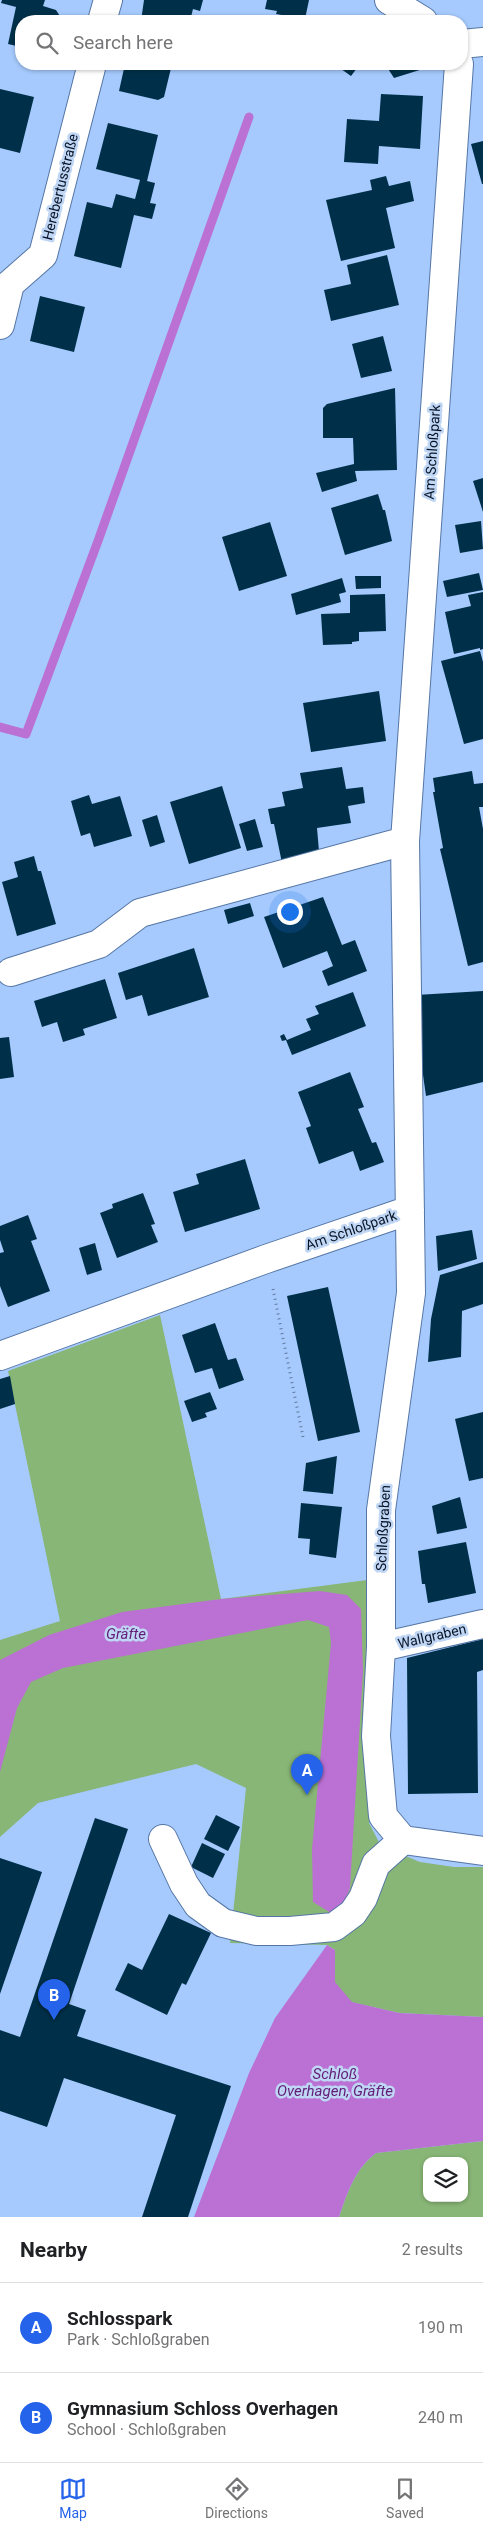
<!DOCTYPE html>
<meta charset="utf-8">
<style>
:root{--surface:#fff;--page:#f6f6f6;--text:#202124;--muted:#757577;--line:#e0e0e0;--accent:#2563eb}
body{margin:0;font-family:Roboto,sans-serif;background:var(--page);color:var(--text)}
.controls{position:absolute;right:15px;bottom:15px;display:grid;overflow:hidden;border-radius:10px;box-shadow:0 1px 4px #0004}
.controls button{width:45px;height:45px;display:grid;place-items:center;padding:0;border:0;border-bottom:1px solid var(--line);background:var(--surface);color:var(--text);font:25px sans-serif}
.you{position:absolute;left:289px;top:911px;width:18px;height:18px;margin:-12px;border:4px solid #fff;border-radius:50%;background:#1a73e8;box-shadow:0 0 0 8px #1a73e833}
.badge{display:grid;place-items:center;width:32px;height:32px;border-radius:50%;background:var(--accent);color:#fff;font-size:16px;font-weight:700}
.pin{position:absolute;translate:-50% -41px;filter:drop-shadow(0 1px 2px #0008)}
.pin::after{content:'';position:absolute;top:26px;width:18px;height:15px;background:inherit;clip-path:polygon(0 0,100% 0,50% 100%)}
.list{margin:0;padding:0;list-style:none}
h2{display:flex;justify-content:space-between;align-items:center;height:65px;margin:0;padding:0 20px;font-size:21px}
h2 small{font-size:16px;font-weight:400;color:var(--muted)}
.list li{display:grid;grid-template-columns:32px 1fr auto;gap:15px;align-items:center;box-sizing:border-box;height:90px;padding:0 20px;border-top:1px solid var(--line)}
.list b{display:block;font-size:19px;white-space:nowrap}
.list p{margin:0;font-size:16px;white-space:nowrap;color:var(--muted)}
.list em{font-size:16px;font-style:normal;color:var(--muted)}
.icon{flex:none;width:28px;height:28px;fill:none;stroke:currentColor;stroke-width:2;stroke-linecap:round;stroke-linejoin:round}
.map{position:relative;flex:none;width:483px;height:2217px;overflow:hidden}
.search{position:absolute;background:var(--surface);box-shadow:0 1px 4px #0004;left:15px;right:15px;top:15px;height:55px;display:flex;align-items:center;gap:12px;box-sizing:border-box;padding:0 18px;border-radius:20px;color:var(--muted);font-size:19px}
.sheet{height:245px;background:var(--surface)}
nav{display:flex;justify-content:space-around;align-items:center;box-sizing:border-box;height:70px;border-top:1px solid var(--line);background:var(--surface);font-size:14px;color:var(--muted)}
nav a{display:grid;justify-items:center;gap:2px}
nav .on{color:var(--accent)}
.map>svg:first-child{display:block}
.green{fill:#88b676;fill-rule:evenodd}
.water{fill:#bb71d4}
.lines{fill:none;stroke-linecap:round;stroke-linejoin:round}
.stream{stroke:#bb71d4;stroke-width:9}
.building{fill:#003049}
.street-casing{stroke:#5576a5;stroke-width:30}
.path{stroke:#617a9f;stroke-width:3;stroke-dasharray:1 4;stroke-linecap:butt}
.street{stroke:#fff;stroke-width:28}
.labels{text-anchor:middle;stroke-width:5;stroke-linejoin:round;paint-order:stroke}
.street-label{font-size:14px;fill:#081426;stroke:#c0d6f5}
.water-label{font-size:15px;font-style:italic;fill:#621d77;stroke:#c0d6f5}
</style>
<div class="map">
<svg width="483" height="2217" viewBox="0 0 483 2217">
<rect width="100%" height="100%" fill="#a6cafd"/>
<!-- green -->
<path class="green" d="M160,1315L221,1599L367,1580L369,1823L381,1846L420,1862L454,1867H483V2017L399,2013L351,2002L334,1982L335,1950L327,1945L230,1943L246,1788L196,1764L38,1803L0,1837V1640L60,1621L8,1371Z
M483,2141V2217H339C348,2192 354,2170 376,2153ZM427,2161H464V2198H427Z"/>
<!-- water -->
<path class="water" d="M320,1591L347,1595L361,1609L363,1671L350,1888L344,1903L331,1913L313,1902L312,1849L331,1643L329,1627L308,1620L63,1668L31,1682L17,1708L0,1772V1660L49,1635L122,1612L221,1599Z
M327,1945L335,1950V1982L352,2002L399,2013L483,2017V2141L376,2153C354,2170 348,2192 339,2217H194L249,2073L275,2018Z"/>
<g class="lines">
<!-- stream -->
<path class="stream" d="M0,727L26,734L98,541L249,117"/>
</g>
<!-- building -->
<path class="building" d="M2,0H45L43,6L56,10L63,21H21V47L8,44L16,7L1,3Z
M144,0H203L200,11L193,9L190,21H141Z
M267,0H309L305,19L276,14L277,11L265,9Z
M125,64H172L164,97L158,100L119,91Z
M334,64H360L351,76Z
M385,64H420L426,68L394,78Z
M0,89L34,97L20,153L0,148Z
M381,94L423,96L420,149L379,146L378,164L344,162L347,119L379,121Z
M108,123L158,135L147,181L155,183L150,203L156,204L152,219L134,215L121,268L74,256L87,202L112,208L116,194L135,199L140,180L96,169Z
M483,141V184H482L471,144Z
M386,176L389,186L410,181L414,201L386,208L395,248L341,261L326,200L372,190L370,180Z
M387,255L399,305L331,321L324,290L351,284L347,265Z
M40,296L85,307L74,352L30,341Z
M383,336L392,371L361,378L352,344Z
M395,388L397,470L355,471L357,481L322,492L316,473L354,464L353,438H323V408L327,404Z
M483,478V512L473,481Z
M378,494L383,510H385L392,541L345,555L331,508Z
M481,521L483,549L460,553L455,525Z
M270,522L287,576L239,591L222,537Z
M479,573L483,590L447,597L443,581Z
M355,576H381V588L356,589Z
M342,578L346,592L339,594L341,602L296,615L291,594Z
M483,592V649L480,650V648L454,654L445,612L471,606L468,595Z
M385,594L386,631L359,632V641L352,642V644L323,645L321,614L350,613V595Z
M480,651L483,662V739L464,744L441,661Z
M379,691L386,741L311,752L303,703Z
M342,767L346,789L363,787L365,803L348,806L351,823L317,828L319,851L282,863L274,824H271L268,809L285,806L282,792L303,788L300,773Z
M472,771L474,784L483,783V807H479L483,829V962L468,966L440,849L443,848L433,792H435L433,778Z
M222,786L241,848L189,864L170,802Z
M89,795L92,804L120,796L132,836L94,847L90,833L81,836L71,801Z
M157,815L165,842L150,847L142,820Z
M255,819L263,847L247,851L239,824Z
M34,856L38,871H41L56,924L17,936L2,882L18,877L14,862Z
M323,897L342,945L355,940L367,971L328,986L322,971L333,966L327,951L283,968L264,917Z
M250,903L254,916L228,924L224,910Z
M194,948L209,997L148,1016L142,995L126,1000L118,973Z
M105,979L117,1018L83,1029L85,1035L63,1042L57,1022L42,1027L34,1001Z
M483,991V1082L426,1096L419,1047L416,995Z
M353,992L366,1026L292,1055L286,1040L282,1041L280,1036L284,1034L287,1040L311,1030L306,1019L319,1014L315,1006Z
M9,1037L14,1077L0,1079V1038Z
M350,1072L364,1107L358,1109L372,1143L376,1142L384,1162L360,1171L353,1151L319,1164L306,1128L311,1126L298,1092Z
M245,1159L260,1209L185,1232L173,1192L199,1184L196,1174Z
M143,1193L155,1224L151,1225L158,1242L117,1258L100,1213L113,1208L112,1204Z
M28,1215L37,1239L31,1241L50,1291L8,1307L0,1286V1253L4,1252L0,1240V1226Z
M472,1230L477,1259L438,1271L436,1236Z
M95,1243L102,1270L87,1275L79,1248Z
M483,1262V1304L462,1311L461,1357L428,1362L431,1319L440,1275Z
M328,1287L360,1432L318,1441L287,1296Z
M215,1323L228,1360L236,1358L244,1380L219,1389L212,1368L195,1373L182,1335Z
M10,1376L15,1404L0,1409V1379Z
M210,1392L217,1409L205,1413L207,1417L192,1422L184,1401Z
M483,1412V1478L469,1481L455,1419Z
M337,1456L333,1494L303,1491L306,1463Z
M460,1497L467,1528L437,1534L432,1506Z
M301,1503L342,1507L336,1558L309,1554L310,1539L298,1538Z
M466,1542L476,1593L428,1603L425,1584H422L418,1551Z
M483,1639V1670L477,1672L478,1793L408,1794L407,1658Z
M216,1815L240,1827L228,1851L204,1839Z
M95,1818L128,1829L69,2004L86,2010L77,2036L231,2086L188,2217H142L176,2115L64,2078L47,2127L0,2111V2030L20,2037Z
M202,1843L225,1854L213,1878L191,1867Z
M0,1858L42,1872L0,1994Z
M169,1914L211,1933L186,1985L182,1983L167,2015L115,1990L128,1963L142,1970Z"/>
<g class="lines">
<!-- street casing -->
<g class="street-casing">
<path id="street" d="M389,0L423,21
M102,21L108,0
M462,44L483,42
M459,64L405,841L411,1293L381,1510V1647L376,1736L383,1816L403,1840L483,1851
M0,325L10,284L43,255L92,64
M11,972L99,944L140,913L405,841
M0,1356L266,1259L410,1210
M381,1647L483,1624
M163,1839L184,1884L198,1905L223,1923L256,1931H290L334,1927L353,1913L363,1898L376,1864L403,1840"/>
</g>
<!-- path -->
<path class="path" d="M273,1289L303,1437"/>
<!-- street -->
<use href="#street" class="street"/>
</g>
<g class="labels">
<!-- street labels -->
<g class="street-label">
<text transform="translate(60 187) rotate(-76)" y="5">Herebertusstraße</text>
<text transform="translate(432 452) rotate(-86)" y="5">Am Schloßpark</text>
<text transform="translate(351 1230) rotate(-19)" y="5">Am Schloßpark</text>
<text transform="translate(383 1528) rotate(-87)" y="5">Schloßgraben</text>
<text transform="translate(432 1636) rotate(-13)" y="5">Wallgraben</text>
</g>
<!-- water labels -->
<g class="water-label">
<text x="126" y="1639">Gräfte</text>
<text x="335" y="2079">Schloß<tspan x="335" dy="17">Overhagen, Gräfte</tspan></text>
</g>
</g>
</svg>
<div class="controls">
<button><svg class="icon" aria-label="layers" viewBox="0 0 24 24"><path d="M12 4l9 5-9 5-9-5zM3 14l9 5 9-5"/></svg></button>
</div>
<div class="you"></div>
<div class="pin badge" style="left:307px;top:1795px">A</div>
<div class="pin badge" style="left:54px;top:2020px">B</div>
<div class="search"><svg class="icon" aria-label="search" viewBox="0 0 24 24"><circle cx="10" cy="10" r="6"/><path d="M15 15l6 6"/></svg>Search here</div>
</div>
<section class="sheet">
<h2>Nearby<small>2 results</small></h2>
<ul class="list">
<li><span class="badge">A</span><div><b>Schlosspark</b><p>Park · Schloßgraben</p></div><em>190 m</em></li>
<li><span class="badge">B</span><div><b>Gymnasium Schloss Overhagen</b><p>School · Schloßgraben</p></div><em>240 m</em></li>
</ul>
</section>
<nav>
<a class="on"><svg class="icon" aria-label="map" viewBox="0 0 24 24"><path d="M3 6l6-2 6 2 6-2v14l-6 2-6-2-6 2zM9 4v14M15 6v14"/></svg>Map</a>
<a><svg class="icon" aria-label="directions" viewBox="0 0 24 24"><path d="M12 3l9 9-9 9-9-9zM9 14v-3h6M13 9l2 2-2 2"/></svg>Directions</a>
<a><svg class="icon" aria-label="saved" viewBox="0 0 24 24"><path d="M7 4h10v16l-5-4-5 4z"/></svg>Saved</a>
</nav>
